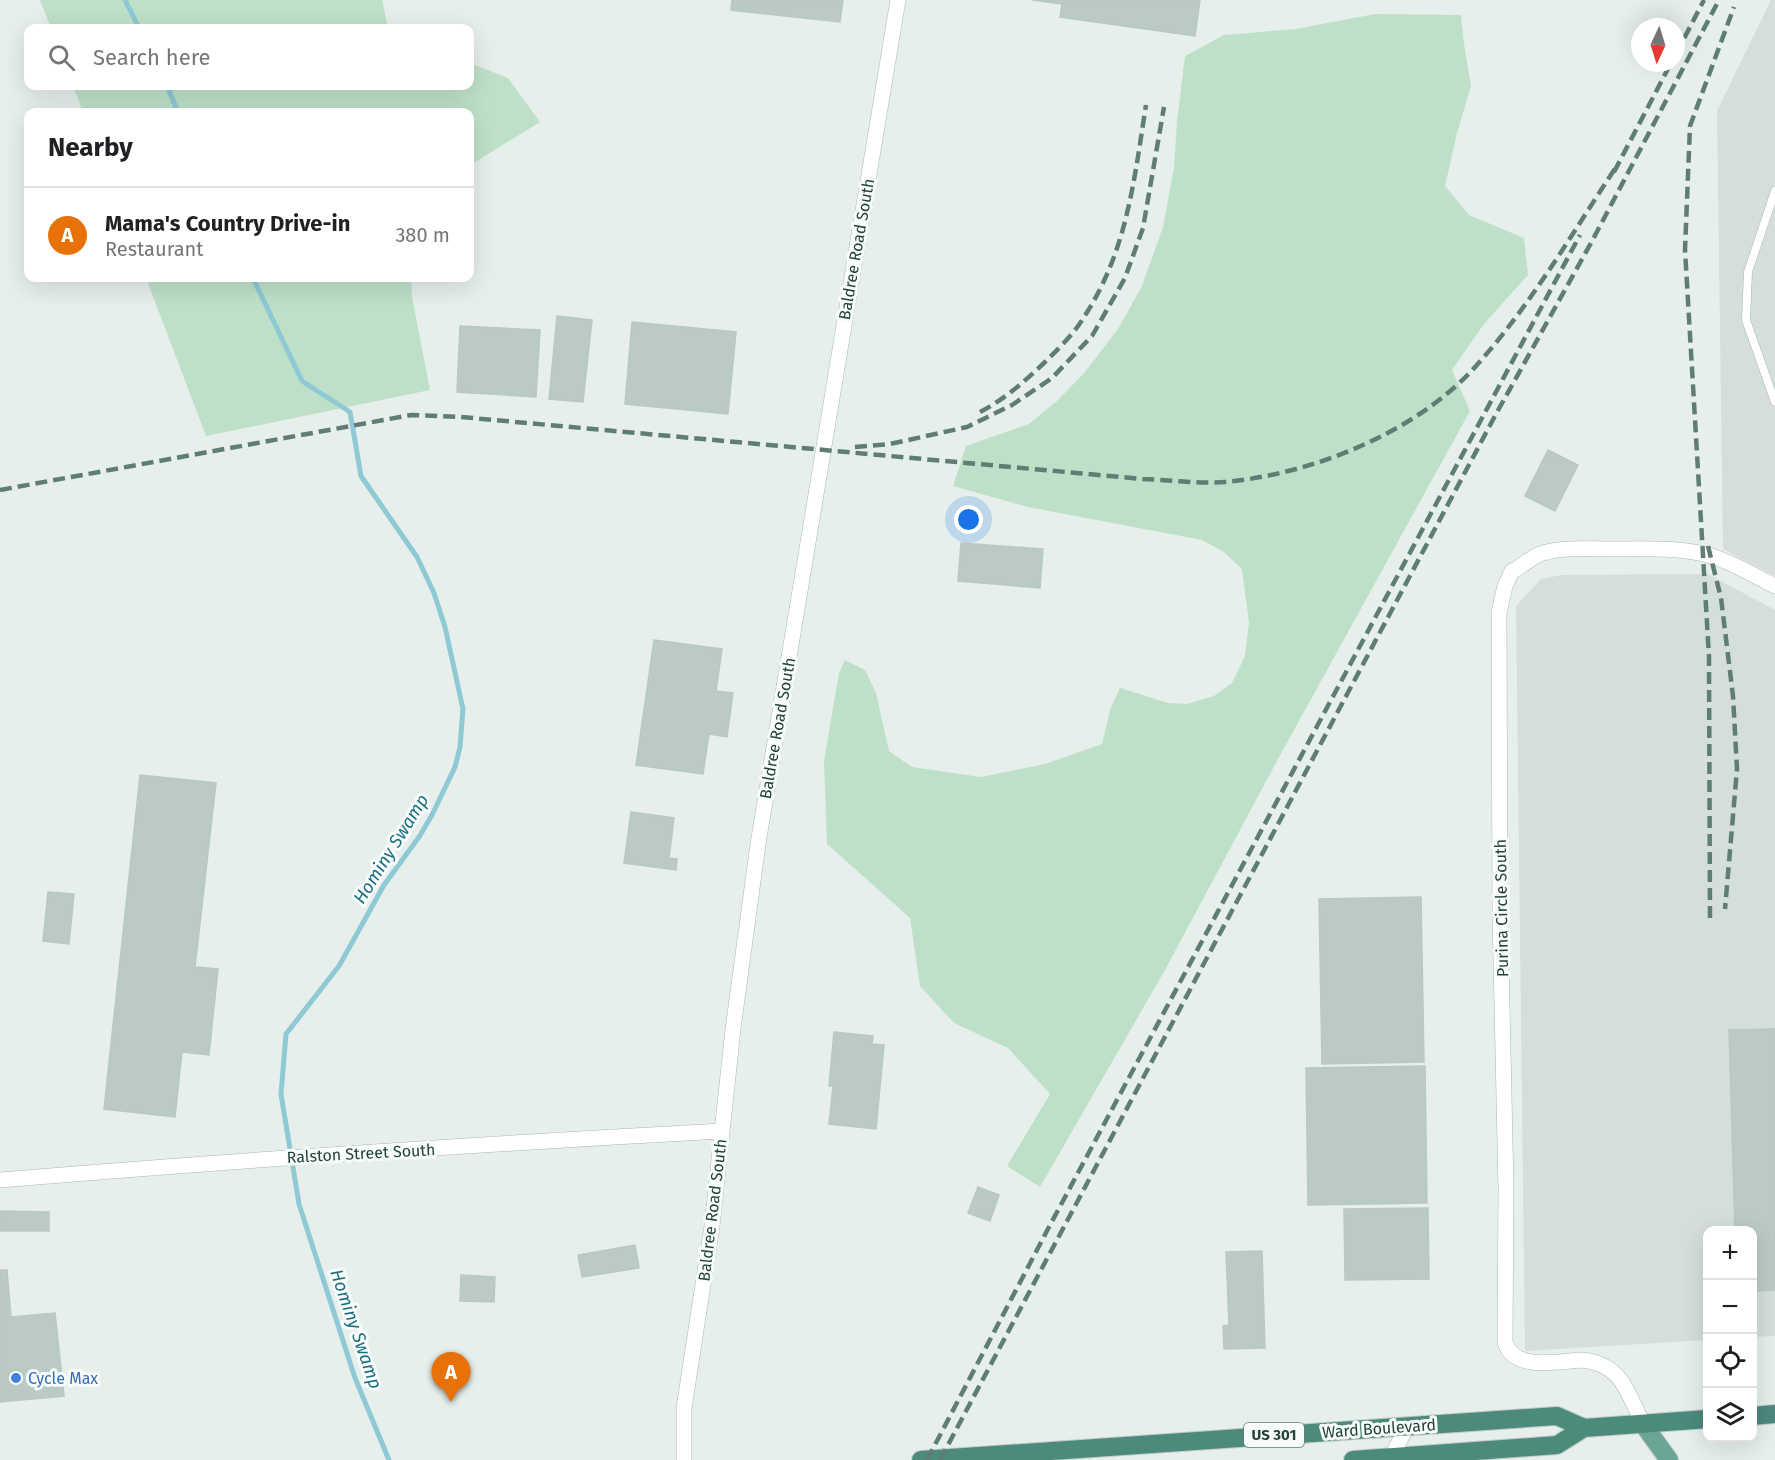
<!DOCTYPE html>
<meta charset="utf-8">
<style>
:root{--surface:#fff;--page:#f6f6f6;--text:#202124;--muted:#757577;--line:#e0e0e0;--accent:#7f4e3f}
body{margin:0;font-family:"Fira Sans",sans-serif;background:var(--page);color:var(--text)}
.controls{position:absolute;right:18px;bottom:18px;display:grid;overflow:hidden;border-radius:12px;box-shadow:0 6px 24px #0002}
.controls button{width:54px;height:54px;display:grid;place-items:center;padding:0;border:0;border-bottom:2px solid var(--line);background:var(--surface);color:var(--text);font:30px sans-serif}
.compass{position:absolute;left:1631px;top:18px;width:54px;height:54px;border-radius:50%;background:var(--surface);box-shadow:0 6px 24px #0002;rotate:184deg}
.you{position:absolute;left:969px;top:520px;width:21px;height:21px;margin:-15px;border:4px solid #fff;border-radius:50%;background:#1a73e8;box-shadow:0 0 0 9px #1a73e833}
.badge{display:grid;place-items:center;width:39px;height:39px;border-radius:50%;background:var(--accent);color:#fff;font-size:20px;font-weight:700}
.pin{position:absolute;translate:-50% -50px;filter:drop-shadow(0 2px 3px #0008)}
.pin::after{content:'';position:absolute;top:32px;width:21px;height:18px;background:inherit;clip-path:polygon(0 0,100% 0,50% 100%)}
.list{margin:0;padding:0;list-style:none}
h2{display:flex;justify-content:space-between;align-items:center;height:78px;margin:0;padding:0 24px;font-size:26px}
h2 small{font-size:20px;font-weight:400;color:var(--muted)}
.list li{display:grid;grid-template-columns:39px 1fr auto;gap:18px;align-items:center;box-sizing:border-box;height:96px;padding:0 24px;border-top:2px solid var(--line)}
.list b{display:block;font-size:22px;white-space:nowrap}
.list p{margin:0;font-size:20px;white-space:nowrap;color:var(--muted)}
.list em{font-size:20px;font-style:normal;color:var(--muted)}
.icon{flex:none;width:33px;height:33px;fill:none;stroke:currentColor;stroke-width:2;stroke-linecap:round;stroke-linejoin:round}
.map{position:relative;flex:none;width:1775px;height:1460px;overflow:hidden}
.search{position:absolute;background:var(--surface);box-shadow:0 6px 24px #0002;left:24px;top:24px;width:450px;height:66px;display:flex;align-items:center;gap:15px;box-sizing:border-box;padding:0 21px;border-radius:12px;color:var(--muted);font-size:22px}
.panel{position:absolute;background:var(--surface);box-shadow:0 6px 24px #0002;left:24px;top:108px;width:450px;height:174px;border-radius:12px}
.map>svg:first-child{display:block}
.built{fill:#d4dfda}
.green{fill:#bfe0c8}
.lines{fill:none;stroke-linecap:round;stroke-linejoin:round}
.stream{stroke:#8ec9d4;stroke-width:5}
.building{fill:#bbcac4;stroke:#b8c9c2;stroke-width:1.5}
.service-casing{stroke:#a8b8b2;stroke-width:9}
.minor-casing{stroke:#a8b8b2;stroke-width:16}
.primary-casing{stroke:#c2cac8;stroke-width:20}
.trunk-casing{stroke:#c2cac8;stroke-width:20}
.service{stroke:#fff;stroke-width:8}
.minor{stroke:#fff;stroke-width:15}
.primary{stroke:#6aa596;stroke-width:18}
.trunk{stroke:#4c8a7c;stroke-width:18}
.rail{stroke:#5f7d75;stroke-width:4.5;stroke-dasharray:12 6;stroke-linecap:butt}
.shop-dot{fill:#3f7fe0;stroke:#f7fbf9;stroke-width:2}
.labels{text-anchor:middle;stroke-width:6;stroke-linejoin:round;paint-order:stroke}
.shield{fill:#f7fbf9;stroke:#637a73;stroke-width:1.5}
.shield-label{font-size:15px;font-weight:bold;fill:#24423a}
.street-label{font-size:16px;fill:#24423a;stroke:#f7fbf9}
.shop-label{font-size:16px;fill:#366cbe;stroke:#f7fbf9;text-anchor:start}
.water-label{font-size:18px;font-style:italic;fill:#1c6f80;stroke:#f7fbf9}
</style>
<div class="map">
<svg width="1775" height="1460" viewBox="0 0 1775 1460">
<rect width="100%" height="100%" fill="#e6efeb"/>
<!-- built -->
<path class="built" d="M1771,0H1775V576L1723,549L1717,111Z
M1708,574L1775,610V1336L1753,1337L1752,1230H1708L1707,1340L1525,1351L1516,606L1541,579L1562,575Z"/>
<!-- green -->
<path class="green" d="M40,0H382L388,28H51Z
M1375,14L1461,15L1464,44L1471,86L1457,133L1445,186L1469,215L1524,238L1528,275L1484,324L1452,370L1470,411L1278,759L1165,970L1040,1187L1007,1166L1050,1094L1008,1048L954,1023L920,986L910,918L827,844L824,761L839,673L845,660L865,670L876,693L889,751L912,767L981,777L1045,764L1102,744L1110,710L1120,688L1168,703L1187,704L1214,696L1232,683L1245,656L1249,623L1242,569L1224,552L1202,540L1028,507L953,486L966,446L1029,424L1058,400L1085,372L1118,329L1142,286L1163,227L1174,168L1177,121L1185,56L1224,35L1296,29Z
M470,63L508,78L540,122L470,165V112H83L73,86H470Z
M146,278H411L412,297L430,390L206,436Z"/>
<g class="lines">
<!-- stream -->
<path class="stream" d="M125,0L139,28
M167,86L178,112
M253,278L302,381L350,412L361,476L417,557L434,593L445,627L463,709L460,747L455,767L432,815L419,837L384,885L339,966L286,1034L281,1094L299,1204L355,1378L389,1460"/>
</g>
<!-- building -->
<path class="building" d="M732,0H843L840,22L731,10Z
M1032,0H1200L1195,36L1060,17L1062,4Z
M557,316L592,320L583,402L549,399Z
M632,322L736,332L728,414L625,404Z
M460,326L540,330L536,397L457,392Z
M1548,450L1578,465L1555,511L1525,496Z
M961,543L1043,549L1040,588L958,581Z
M654,640L722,649L716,691L733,693L727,737L709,734L703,774L636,765Z
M140,775L216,783L195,967L218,969L209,1055L182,1052L175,1117L104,1109Z
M631,812L674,818L669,858L677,859L676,870L624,863Z
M48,892L74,894L69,944L43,941Z
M1421,897L1424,1062L1322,1064L1319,899Z
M1775,1029V1290L1752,1291V1230H1735L1729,1030Z
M834,1032L873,1036L872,1044L884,1045L876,1129L829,1124L833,1086H829Z
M1425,1066L1427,1203L1308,1205L1306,1068Z
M978,1187L999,1195L990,1221L968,1213Z
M1428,1208L1429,1279L1345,1280L1344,1209Z
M0,1211L49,1212V1231H0Z
M635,1245L639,1268L582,1277L578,1255Z
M1262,1251L1265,1348L1224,1349L1223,1326L1229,1325L1226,1252Z
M0,1270H7L11,1317L55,1313L64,1396L0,1402Z
M461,1275L495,1277L494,1302L460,1301Z"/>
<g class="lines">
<!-- service casing -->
<g class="service-casing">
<path id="service" d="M1775,191L1748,272L1746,320L1775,402"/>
</g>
<!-- minor casing -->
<g class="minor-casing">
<path id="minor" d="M0,1180C240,1160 481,1144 722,1131
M1643,1424C1627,1392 1622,1364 1582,1360C1558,1361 1514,1372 1505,1342L1506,1188L1500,913L1499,613L1505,586L1512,571C1523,567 1531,556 1543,553C1564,547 1586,549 1607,549C1641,549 1675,547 1708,555C1731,561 1754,576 1775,586
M684,1460V1408L712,1226L733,1029L758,844L898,0
M1390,1460L1407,1426"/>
</g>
<!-- primary casing -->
<g class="primary-casing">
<path id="primary" d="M1643,1424L1669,1460"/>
</g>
<!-- trunk casing -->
<g class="trunk-casing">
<path id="trunk" d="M1752,1416L1775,1414
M921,1460L1557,1416L1584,1428L1708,1419
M1353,1460L1557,1445L1584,1428"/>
</g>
<!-- service -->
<use href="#service" class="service"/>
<!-- minor -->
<use href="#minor" class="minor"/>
<!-- primary -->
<use href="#primary" class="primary"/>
<!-- trunk -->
<use href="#trunk" class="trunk"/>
<!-- rail -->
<path class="rail" d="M1676,54L1704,0
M1614,172L1671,63
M980,412C1005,399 1025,381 1045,362C1059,348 1074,334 1084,317C1127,251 1134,181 1146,105
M855,447L890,444L967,427L1012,405L1052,378L1092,336L1125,278L1143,228L1164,107
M0,490L411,415L461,417L1143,479C1169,480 1200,484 1225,482C1313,474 1417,432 1476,366C1531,305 1573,232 1618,164
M1708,546L1721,598L1733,696L1737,769L1725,909
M1710,918L1709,657L1685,250L1690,126L1734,7
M927,1460L1049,1227L1580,235
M940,1460L1496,414L1591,243L1719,0"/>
</g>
<!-- markers -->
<circle class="shop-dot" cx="16" cy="1378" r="6"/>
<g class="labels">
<!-- shield labels -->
<rect class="shield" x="1244" y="1423" width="60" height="24" rx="4.5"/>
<g class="shield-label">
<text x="1274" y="1440">US 301</text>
</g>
<!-- street labels -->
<g class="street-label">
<text transform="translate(856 249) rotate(-80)" y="6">Baldree Road South</text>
<text transform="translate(777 728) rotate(-80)" y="6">Baldree Road South</text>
<text transform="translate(1501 908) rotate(-91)" y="6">Purina Circle South</text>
<text transform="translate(361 1153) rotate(-3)" y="6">Ralston Street South</text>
<text transform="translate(712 1210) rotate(-83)" y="6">Baldree Road South</text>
<text transform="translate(1379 1428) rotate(-4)" y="6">Ward Boulevard</text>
</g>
<!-- shop labels -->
<g class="shop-label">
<text x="28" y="1384">Cycle Max</text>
</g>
<!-- water labels -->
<g class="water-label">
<text transform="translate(391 849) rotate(-58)" y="6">Hominy Swamp</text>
<text transform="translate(356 1329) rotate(71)" y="6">Hominy Swamp</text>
</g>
</g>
</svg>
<div class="controls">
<button>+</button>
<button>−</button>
<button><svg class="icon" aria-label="locate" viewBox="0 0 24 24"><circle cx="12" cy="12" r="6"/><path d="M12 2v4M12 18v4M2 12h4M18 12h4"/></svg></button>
<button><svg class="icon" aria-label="layers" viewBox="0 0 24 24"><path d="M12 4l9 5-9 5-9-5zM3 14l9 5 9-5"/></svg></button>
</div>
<svg class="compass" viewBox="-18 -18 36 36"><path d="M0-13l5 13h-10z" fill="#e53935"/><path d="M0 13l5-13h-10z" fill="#757577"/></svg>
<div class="you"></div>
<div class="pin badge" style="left:451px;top:1402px;background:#e8710a">A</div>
<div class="search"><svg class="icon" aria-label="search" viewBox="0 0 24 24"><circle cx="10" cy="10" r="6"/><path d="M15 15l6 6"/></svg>Search here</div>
<section class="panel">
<h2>Nearby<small></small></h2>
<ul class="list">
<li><span class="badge" style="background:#e8710a">A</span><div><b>Mama's Country Drive-in</b><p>Restaurant</p></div><em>380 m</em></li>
</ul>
</section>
</div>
